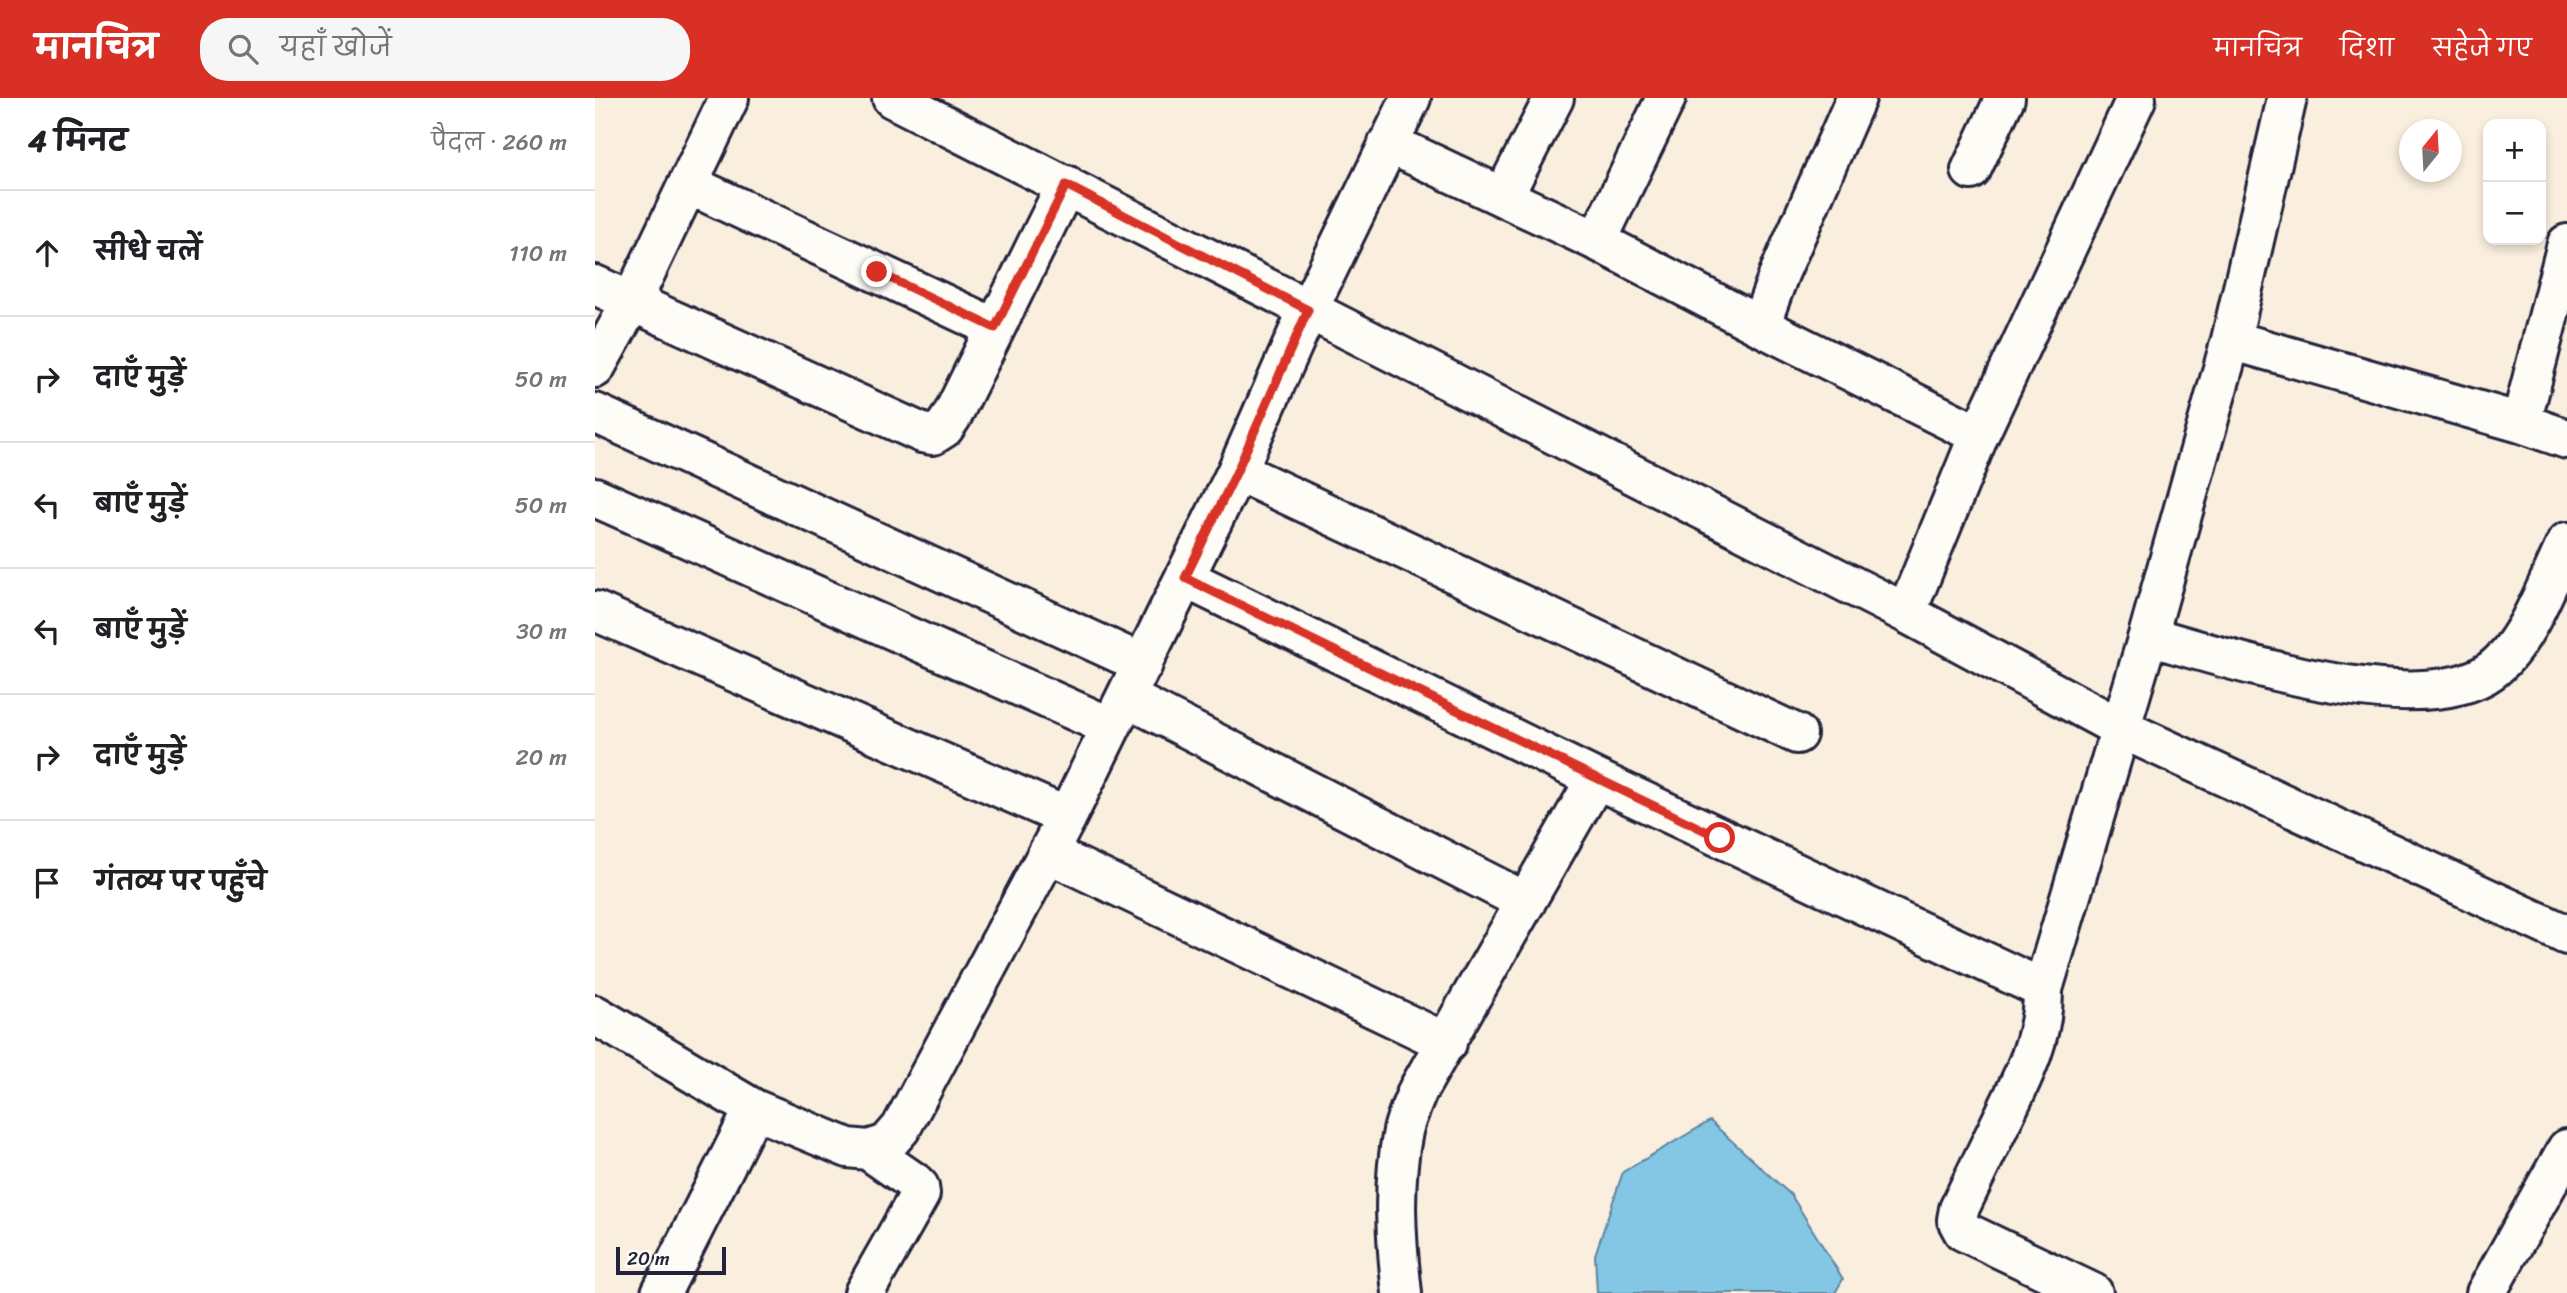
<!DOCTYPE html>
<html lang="hi">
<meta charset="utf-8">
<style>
:root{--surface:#fff;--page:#f6f6f6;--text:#202124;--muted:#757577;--line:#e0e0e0;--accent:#d93025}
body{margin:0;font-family:Sriracha,"Playpen Sans Deva",sans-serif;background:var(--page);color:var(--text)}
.controls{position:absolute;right:21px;top:21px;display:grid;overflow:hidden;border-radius:14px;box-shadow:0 4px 10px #0003}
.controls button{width:63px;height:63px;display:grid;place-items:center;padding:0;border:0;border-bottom:2px solid var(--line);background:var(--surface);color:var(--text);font:35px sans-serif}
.compass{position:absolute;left:1804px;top:21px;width:63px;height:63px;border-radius:50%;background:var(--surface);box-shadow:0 4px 10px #0003;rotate:18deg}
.scale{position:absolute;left:21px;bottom:18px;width:110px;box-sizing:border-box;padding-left:7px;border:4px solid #22223b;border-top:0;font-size:19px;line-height:24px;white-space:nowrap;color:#22223b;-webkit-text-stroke:5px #fdfcf7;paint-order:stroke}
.stop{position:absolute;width:21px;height:21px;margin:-16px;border:5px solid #d93025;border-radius:50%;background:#fff}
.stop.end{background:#d93025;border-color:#fff;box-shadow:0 2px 7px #0008}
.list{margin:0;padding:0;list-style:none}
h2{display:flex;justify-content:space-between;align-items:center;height:91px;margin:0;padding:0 28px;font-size:30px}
h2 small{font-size:23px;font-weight:400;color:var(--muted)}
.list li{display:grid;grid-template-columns:46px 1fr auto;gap:21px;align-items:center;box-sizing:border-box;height:126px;padding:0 28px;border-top:2px solid var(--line)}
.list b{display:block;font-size:26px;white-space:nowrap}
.list em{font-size:23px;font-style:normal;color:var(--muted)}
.icon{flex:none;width:38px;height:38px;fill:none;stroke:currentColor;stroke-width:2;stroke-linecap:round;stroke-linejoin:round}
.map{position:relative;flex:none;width:1972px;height:1195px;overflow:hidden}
header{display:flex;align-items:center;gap:42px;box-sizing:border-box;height:98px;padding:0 35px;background:var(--accent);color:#fff}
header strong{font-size:33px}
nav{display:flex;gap:38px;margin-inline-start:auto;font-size:24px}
.search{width:490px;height:63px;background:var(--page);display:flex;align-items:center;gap:18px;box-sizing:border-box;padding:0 24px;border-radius:28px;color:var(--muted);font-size:26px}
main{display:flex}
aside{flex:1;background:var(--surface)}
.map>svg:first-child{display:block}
.water{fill:#84c7e5;stroke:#5d85a1;stroke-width:2}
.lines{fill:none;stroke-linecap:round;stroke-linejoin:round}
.minor-casing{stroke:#22223b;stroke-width:44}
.minor{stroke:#fdfcf7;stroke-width:38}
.route{stroke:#d93025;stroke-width:9}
</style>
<header>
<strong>मानचित्र</strong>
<div class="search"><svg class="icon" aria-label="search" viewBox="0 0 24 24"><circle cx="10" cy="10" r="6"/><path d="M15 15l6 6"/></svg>यहाँ खोजें</div>
<nav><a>मानचित्र</a><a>दिशा</a><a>सहेजे गए</a></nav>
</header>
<main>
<aside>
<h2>4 मिनट<small>पैदल · 260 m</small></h2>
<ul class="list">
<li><svg class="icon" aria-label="ahead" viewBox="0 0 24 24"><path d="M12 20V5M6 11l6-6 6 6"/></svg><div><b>सीधे चलें</b></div><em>110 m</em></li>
<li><svg class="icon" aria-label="right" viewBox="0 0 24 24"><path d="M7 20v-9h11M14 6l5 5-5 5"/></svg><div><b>दाएँ मुड़ें</b></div><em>50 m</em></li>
<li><svg class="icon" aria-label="left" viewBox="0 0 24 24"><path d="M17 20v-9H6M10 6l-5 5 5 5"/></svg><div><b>बाएँ मुड़ें</b></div><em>50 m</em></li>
<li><svg class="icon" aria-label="left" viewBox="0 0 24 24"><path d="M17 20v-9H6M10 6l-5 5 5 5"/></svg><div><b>बाएँ मुड़ें</b></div><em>30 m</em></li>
<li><svg class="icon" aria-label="right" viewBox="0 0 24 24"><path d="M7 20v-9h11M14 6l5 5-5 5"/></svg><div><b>दाएँ मुड़ें</b></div><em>20 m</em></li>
<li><svg class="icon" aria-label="arrive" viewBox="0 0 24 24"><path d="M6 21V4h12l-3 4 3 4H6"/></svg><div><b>गंतव्य पर पहुँचे</b></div></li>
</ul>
</aside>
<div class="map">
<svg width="1972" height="1195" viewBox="0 0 1972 1195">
<rect width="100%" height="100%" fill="#faeede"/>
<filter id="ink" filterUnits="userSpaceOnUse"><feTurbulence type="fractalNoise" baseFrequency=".0143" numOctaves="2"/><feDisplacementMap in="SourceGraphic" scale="14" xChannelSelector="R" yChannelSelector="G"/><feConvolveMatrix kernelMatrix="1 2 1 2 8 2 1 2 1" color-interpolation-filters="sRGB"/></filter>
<g filter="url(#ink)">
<!-- water -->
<path class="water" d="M1115,1023L1196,1097L1248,1181L1240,1195H1002L1000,1157L1028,1074Z"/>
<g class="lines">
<!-- minor casing -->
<g class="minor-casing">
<path id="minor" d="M297,0L1311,515L1525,630L1972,837
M793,45L1002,143L1165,228L1384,337
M1376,72L1410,0
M93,86L400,230
M908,99L959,0
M1002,143L1071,0
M0,187L327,335L338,337L349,330L357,318L471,87
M1165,228L1184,176L1261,0
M1636,242L1926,325L1972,341
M0,270L36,205L134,0
M0,315L548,566
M1926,325L1972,146
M642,373L1202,636
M0,399L516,629
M590,480L1001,681L1448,891
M0,513L472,719
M1311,515L1384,337L1541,1
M1553,538C1633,560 1826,625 1897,572C1932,545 1953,483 1972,444
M531,599L931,804
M453,755L852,945
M0,917L159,1011L253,1050L273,1052L292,1046L306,1030L472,719L516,629L642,373L713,212L816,0
M66,1195L159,1011
M269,1195L325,1096L324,1089L319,1084L273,1052
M807,1195C801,1142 797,1086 808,1033C811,1019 818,1005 823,992L1001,681
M1498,1195L1368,1133L1362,1122L1364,1111C1378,1082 1392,1053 1406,1024C1427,981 1449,940 1448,891L1553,538L1636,242L1692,0
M1891,1195L1972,1051"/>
</g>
<!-- minor -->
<use href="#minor" class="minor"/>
</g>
</g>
<g class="lines" filter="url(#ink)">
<!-- route -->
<path class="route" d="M282,174L400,230L471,87L713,212L642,373L590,480L1125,740"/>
</g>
</svg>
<div class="controls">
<button>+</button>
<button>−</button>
</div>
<svg class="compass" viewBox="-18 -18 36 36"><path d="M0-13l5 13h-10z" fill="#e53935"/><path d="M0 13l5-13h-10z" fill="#757577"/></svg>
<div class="scale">20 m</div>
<div class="stop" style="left:1125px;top:740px"></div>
<div class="stop end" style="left:282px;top:174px"></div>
</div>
</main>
